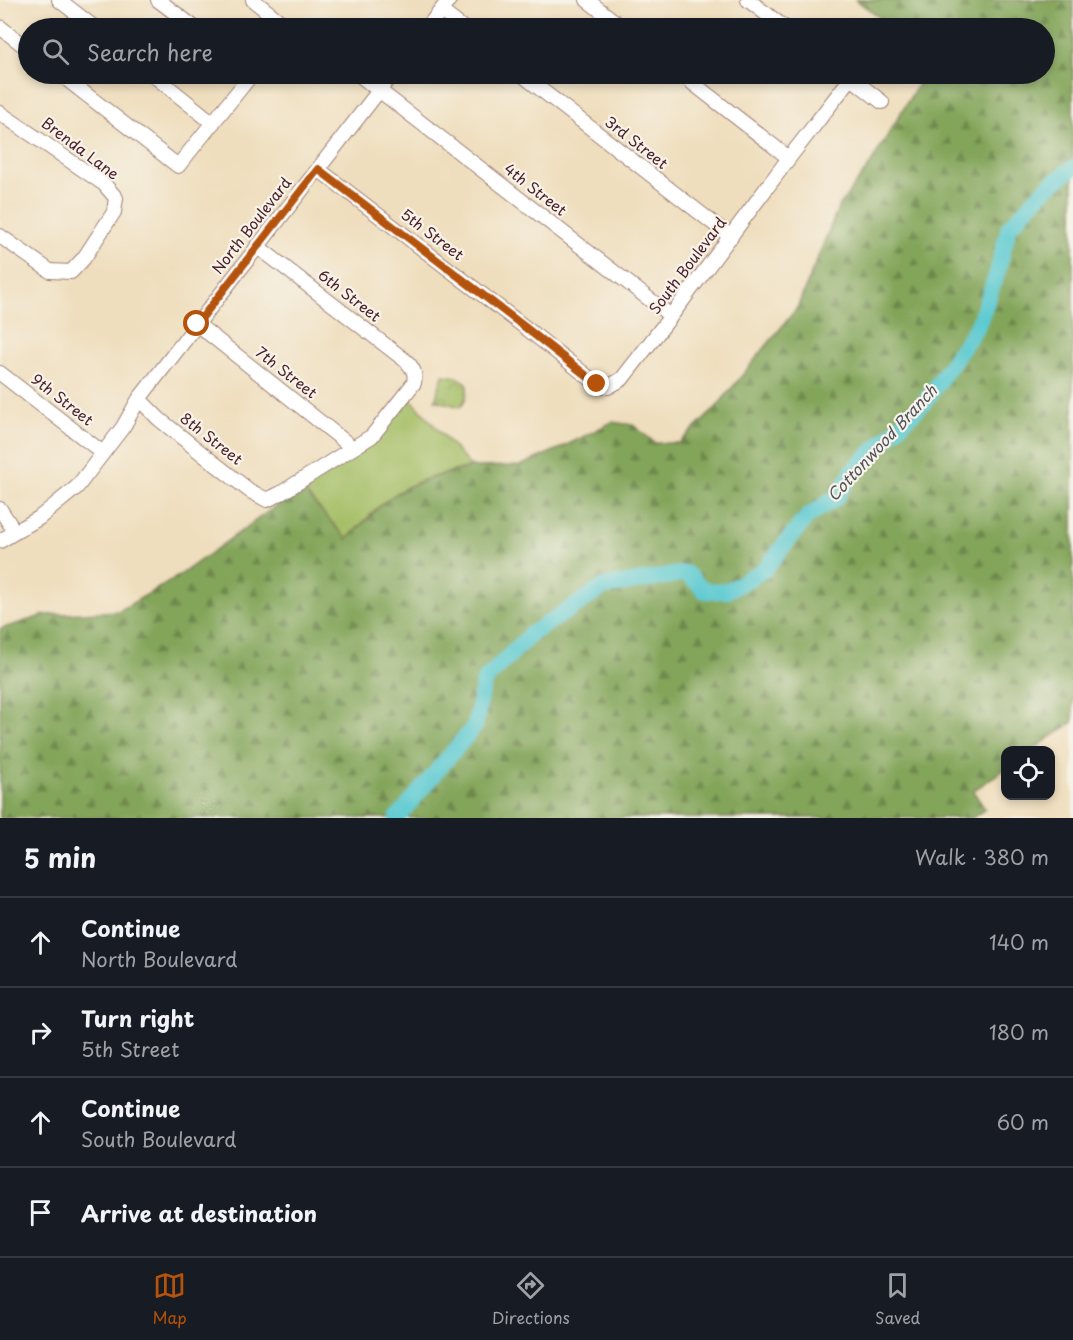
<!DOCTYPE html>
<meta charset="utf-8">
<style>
:root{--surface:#171b24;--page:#20242c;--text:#f1f3f6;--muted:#9ea1a6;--line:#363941;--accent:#b45309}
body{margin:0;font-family:"Playpen Sans",sans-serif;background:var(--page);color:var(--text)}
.controls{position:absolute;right:18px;bottom:18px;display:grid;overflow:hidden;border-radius:12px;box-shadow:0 3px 9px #0003}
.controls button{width:54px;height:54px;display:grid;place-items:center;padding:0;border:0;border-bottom:2px solid var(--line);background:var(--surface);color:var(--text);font:30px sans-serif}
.stop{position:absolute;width:18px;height:18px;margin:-14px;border:4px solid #b45309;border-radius:50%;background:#fff}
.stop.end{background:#b45309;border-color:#fff;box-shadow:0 2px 6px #0008}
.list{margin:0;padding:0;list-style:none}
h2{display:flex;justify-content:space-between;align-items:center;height:78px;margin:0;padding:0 24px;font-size:26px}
h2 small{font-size:20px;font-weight:400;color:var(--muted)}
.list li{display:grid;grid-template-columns:39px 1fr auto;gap:18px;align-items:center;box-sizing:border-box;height:90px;padding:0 24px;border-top:2px solid var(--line)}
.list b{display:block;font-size:22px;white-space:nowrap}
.list p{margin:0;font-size:20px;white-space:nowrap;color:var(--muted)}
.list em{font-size:20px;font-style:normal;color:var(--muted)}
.icon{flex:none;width:33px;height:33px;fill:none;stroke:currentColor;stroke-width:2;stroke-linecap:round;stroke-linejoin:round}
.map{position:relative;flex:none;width:1073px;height:818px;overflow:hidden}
.search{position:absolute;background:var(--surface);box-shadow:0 3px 9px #0003;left:18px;right:18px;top:18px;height:66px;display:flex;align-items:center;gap:15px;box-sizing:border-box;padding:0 21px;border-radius:33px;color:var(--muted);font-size:22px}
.sheet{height:438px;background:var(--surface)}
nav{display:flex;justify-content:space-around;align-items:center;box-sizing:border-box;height:84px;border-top:2px solid var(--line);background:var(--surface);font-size:16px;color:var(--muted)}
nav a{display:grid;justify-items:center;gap:3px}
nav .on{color:var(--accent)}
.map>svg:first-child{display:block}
.forest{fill:url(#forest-firs);stroke:#666242;stroke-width:1.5}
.park{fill:url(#park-crowns);stroke:#776e48;stroke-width:1.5}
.pitch{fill:#a4be65;stroke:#776e48;stroke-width:1.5}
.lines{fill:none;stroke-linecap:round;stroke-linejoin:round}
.river{stroke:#5dcad1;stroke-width:16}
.minor-casing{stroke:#9c7e74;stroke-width:16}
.minor{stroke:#fff;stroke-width:14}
.route{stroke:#b45309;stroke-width:8}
.labels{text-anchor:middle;stroke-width:4.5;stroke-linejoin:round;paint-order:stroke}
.street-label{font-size:15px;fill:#4a1f2b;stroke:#f7f3e8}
.water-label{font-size:16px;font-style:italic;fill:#50525d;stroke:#f7f3e8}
</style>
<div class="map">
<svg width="1073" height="818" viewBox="0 0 1073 818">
<defs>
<pattern id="forest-firs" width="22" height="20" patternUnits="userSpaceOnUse" patternTransform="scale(1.5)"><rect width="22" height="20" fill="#83a55a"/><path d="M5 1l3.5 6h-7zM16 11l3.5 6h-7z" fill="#6d864b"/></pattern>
<pattern id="park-crowns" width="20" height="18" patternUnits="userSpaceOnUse" patternTransform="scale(1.5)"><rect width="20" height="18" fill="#a4be65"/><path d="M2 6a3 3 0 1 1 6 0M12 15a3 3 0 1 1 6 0" fill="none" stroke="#889a53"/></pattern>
</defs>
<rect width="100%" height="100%" fill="#f7f3e8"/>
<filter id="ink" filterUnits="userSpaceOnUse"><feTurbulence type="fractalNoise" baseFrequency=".0167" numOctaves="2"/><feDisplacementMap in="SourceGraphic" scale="12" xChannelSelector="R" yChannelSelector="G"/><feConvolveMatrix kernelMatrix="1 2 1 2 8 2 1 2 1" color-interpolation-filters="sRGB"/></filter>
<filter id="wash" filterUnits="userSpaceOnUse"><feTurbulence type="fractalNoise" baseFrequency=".008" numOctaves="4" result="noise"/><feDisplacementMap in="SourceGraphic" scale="24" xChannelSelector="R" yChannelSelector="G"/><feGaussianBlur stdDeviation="1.35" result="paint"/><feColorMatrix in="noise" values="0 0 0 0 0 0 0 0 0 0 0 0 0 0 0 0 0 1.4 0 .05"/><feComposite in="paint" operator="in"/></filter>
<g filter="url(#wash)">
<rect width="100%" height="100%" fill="#efdebd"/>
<!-- forest -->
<path class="forest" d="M856,0H1073V722L1032,750H1006L1005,769L973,791L985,809L972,818H0V629L45,615L119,611L177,577L301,488L347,539L387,499L412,485L441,475L471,467L520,466L563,447L612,422L633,425L655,443H679L714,410L797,308L839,206L870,165L924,74H1044V28H894Z"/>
<!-- park -->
<path class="park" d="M443,375L457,377L467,383C468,390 466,402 460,407L435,400Z"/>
<!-- pitch -->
<path class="pitch" d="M411,399L471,467C443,473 411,481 388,499C373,510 360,526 347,539L301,488L385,428Z"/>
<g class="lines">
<!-- river -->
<path class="river" d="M397,818L475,726L484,681L531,634L604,587L686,573L705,591H727L764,570L807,517L837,497L854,469L925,402L978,325L996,277L1009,227L1045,189L1073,168"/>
</g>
</g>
<g filter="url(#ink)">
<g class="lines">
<!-- minor casing -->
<g class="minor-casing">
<path id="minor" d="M59,0L95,28
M158,0L195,28
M253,0L288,28
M587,0L623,28
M748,0L785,28
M441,11L463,28
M0,27L28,49
M427,28L449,0
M60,74L178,166L252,74
M152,74L213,123
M358,74L671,316
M521,74L731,237
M681,74L789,158
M846,74L882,102
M0,113L104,184L116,198L114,212L84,258L71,272L50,271L0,236
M318,169L526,328L597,384L608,387L622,379L671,316L789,158L851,78
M197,324L353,448
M0,373L103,453
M139,399L159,419L205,456L250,491L267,500L281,493L372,436L414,383C416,373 413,368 406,361L257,246
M0,509L15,532
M0,541L39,518L77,487L123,427L139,399L392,74"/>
</g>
<!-- minor -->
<use href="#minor" class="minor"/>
</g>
</g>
<g class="lines" filter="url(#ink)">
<!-- route -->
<path class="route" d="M197,324L318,169L526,328L597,384"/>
</g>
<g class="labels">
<!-- street labels -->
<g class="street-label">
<text transform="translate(636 143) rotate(38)" y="5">3rd Street</text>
<text transform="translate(80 149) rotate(37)" y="5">Brenda Lane</text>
<text transform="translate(535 190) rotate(38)" y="5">4th Street</text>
<text transform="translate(252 226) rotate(-52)" y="5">North Boulevard</text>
<text transform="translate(432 235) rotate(37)" y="5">5th Street</text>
<text transform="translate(688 266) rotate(-53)" y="5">South Boulevard</text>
<text transform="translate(349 296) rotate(38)" y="5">6th Street</text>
<text transform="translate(286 373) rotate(38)" y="5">7th Street</text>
<text transform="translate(62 400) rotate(38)" y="5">9th Street</text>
<text transform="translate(211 439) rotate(38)" y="5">8th Street</text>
</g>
<!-- water labels -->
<g class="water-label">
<text transform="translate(882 443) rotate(-47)" y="6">Cottonwood Branch</text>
</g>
</g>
</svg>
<div class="controls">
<button><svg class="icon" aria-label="locate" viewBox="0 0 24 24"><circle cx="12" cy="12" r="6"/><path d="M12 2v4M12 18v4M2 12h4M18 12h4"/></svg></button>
</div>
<div class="stop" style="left:197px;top:324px"></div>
<div class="stop end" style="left:597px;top:384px"></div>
<div class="search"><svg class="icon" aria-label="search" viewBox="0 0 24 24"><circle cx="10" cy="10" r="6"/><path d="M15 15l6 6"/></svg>Search here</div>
</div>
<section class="sheet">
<h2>5 min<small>Walk · 380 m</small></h2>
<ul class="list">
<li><svg class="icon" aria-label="ahead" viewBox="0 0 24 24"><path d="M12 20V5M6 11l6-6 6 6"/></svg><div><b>Continue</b><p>North Boulevard</p></div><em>140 m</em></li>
<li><svg class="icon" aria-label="right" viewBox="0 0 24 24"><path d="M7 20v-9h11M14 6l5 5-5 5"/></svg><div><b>Turn right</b><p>5th Street</p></div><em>180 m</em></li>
<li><svg class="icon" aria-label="ahead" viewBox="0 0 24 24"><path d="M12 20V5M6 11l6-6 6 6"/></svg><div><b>Continue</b><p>South Boulevard</p></div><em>60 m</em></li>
<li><svg class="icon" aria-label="arrive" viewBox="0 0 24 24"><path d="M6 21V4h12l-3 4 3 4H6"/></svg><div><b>Arrive at destination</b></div></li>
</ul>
</section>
<nav>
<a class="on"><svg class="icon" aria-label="map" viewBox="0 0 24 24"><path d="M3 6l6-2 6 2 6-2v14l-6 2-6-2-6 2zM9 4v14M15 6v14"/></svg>Map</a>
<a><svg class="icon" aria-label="directions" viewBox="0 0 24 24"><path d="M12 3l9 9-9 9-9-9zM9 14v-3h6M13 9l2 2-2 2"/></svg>Directions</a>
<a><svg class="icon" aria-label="saved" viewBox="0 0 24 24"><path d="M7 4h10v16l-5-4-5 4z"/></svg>Saved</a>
</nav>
